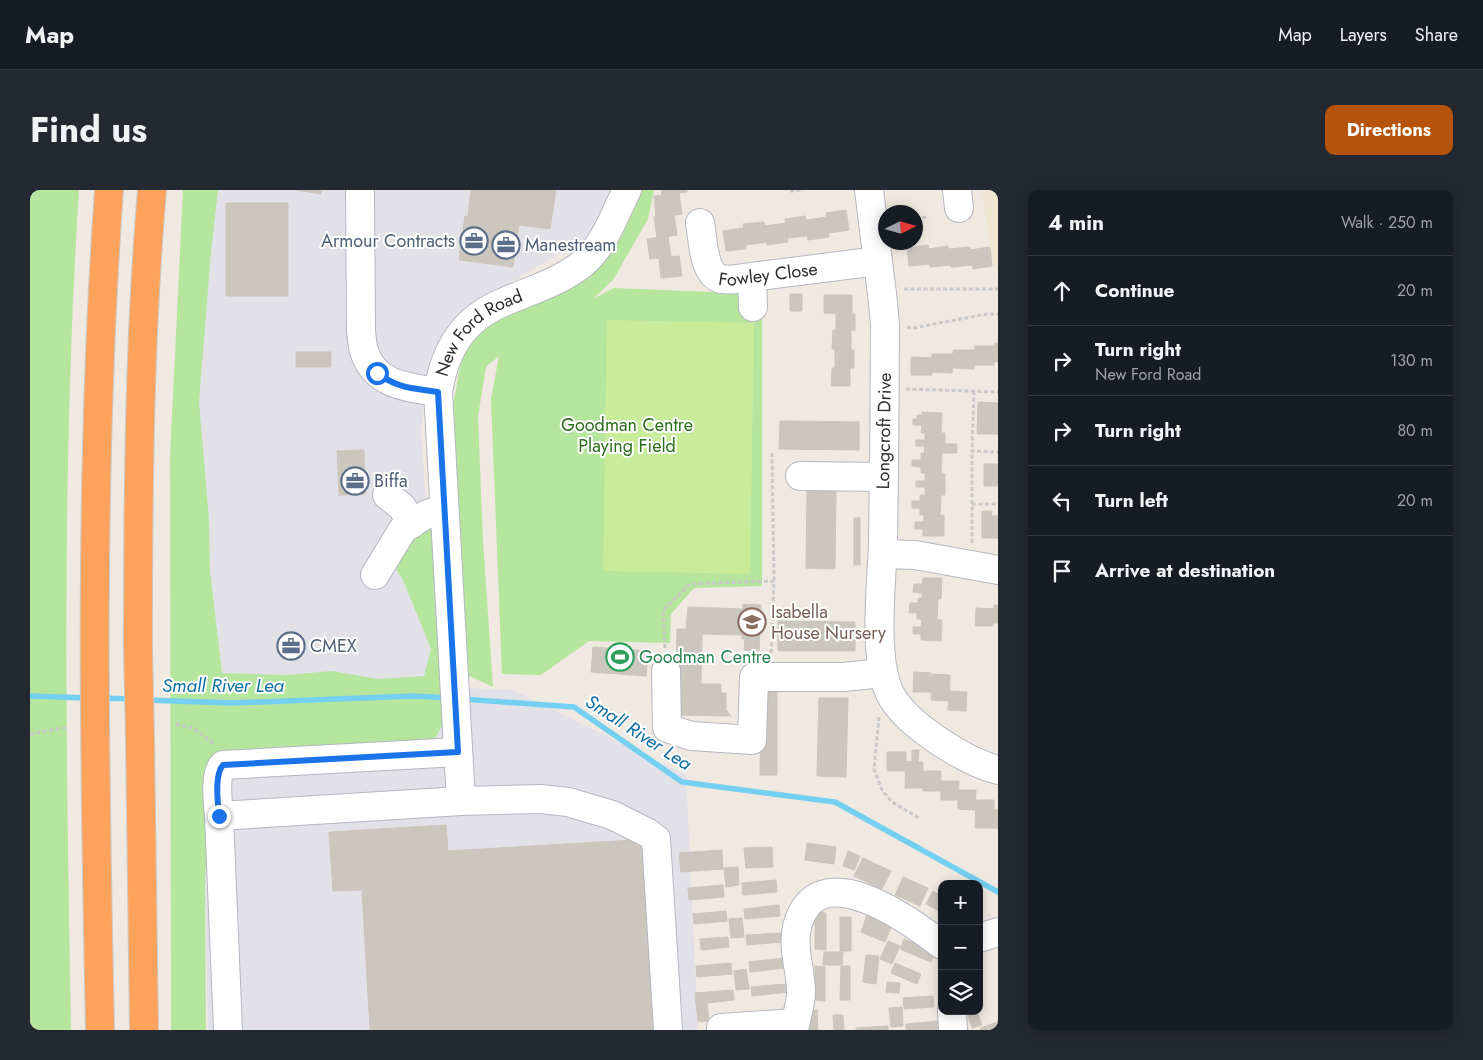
<!DOCTYPE html>
<meta charset="utf-8">
<style>
:root{--surface:#171b24;--page:#242831;--text:#f1f3f6;--muted:#9ea1a6;--line:#363941;--accent:#b45309}
body{margin:0;font-family:Jost,sans-serif;background:var(--page);color:var(--text)}
.controls{position:absolute;right:15px;bottom:15px;display:grid;overflow:hidden;border-radius:10px;box-shadow:0 2px 12px #0003}
.controls button{width:45px;height:45px;display:grid;place-items:center;padding:0;border:0;border-bottom:1px solid var(--line);background:var(--surface);color:var(--text);font:25px sans-serif}
.compass{position:absolute;left:848px;top:15px;width:45px;height:45px;border-radius:50%;background:var(--surface);box-shadow:0 2px 12px #0003;rotate:85deg}
.stop{position:absolute;width:15px;height:15px;margin:-11px;border:4px solid #1a73e8;border-radius:50%;background:#fff}
.stop.end{background:#1a73e8;border-color:#fff;box-shadow:0 1px 5px #0008}
.list{margin:0;padding:0;list-style:none}
h2{display:flex;justify-content:space-between;align-items:center;height:65px;margin:0;padding:0 20px;font-size:21px}
h2 small{font-size:16px;font-weight:400;color:var(--muted)}
.list li{display:grid;grid-template-columns:32px 1fr auto;gap:15px;align-items:center;box-sizing:border-box;height:70px;padding:0 20px;border-top:1px solid var(--line)}
.list b{display:block;font-size:19px;white-space:nowrap}
.list p{margin:0;font-size:16px;white-space:nowrap;color:var(--muted)}
.list em{font-size:16px;font-style:normal;color:var(--muted)}
.icon{flex:none;width:28px;height:28px;fill:none;stroke:currentColor;stroke-width:2;stroke-linecap:round;stroke-linejoin:round}
.map{position:relative;flex:none;width:968px;height:840px;overflow:hidden;border-radius:10px}
header{display:flex;align-items:center;gap:30px;box-sizing:border-box;height:70px;padding:0 25px;background:var(--surface);border-bottom:1px solid var(--line)}
header strong{font-size:24px}
nav{display:flex;gap:28px;margin-inline-start:auto;font-size:18px}
.intro{display:flex;align-items:center;justify-content:space-between;box-sizing:border-box;height:120px;padding:0 30px}
h1{margin:0;font-size:35px}
.button{padding:12px 22px;border-radius:10px;background:var(--accent);color:#fff;font-size:18px;font-weight:700}
main{display:flex;gap:30px;padding:0 30px}
aside{flex:1;background:var(--surface);border-radius:10px;box-shadow:0 2px 12px #0003}
.map>svg:first-child{display:block}
.industrial{fill:#e3e1e8}
.education{fill:#f0e6d1}
.green{fill:#b6e59e}
.pitch{fill:#c9ec9a}
.lines{fill:none;stroke-linecap:round;stroke-linejoin:round}
.stream{stroke:#75cff0;stroke-width:5.5}
.building{fill:#cbc7bf;stroke:#cbc5ba}
.minor-casing{stroke:#b4b7c1;stroke-width:30}
.highway-casing{stroke:#c9c9c9;stroke-width:30}
.path{stroke:#c9c9c9;stroke-width:3;stroke-dasharray:4 2.5;stroke-linecap:butt}
.minor{stroke:#fff;stroke-width:28}
.highway{stroke:#ffa35c;stroke-width:28}
.highway-bridge-casing{stroke:#c9c9c9;stroke-width:30;stroke-linecap:butt}
.highway-bridge{stroke:#ffa35c;stroke-width:28}
.route{stroke:#1a73e8;stroke-width:6}
.labels{text-anchor:middle;stroke-width:4;stroke-linejoin:round;paint-order:stroke}
.service-label{font-size:18px;fill:#4e5e75;stroke:#fff;text-anchor:start}
.street-label{font-size:18px;fill:#2e2e2e;stroke:#fff}
.park-label{font-size:18px;fill:#2c6e1b;stroke:#fff}
.education-label{font-size:18px;fill:#785e54;stroke:#fff;text-anchor:start}
.leisure-label{font-size:18px;fill:#27864d;stroke:#fff;text-anchor:start}
.water-label{font-size:19px;font-style:italic;fill:#0d6fa3;stroke:#fff}
</style>
<header>
<strong>Map</strong>
<nav><a>Map</a><a>Layers</a><a>Share</a></nav>
</header>
<div class="intro"><h1>Find us</h1><a class="button">Directions</a></div>
<main>
<div class="map">
<svg width="968" height="840" viewBox="0 0 968 840">
<rect width="100%" height="100%" fill="#efe9e1"/>
<!-- industrial -->
<path class="industrial" d="M167,0H583L574,23L557,47L441,116L396,200L391,240L409,497L483,500L656,585L668,840H178L171,494Z"/>
<!-- education -->
<path class="education" d="M952,0H968V74L963,75Z"/>
<!-- green -->
<path class="green" d="M0,0H49C31,280 36,560 41,840H0Z
M153,0H188L181,62L169,212L179,329L180,381L192,483L256,485L302,481L348,489L394,486L401,459L373,390L362,373C374,355 383,346 404,337L415,531L404,550L207,565L181,612L175,690L176,840H141L140,267Z
M609,0H624L618,29L583,90L563,109L584,98L732,104V396L664,398L641,424L640,453L559,451L511,485L472,484L461,209L469,166L456,177L448,226L453,352L463,497L435,484L421,226L431,172L449,137L493,114Z"/>
<!-- pitch -->
<path class="pitch" d="M577,130L724,133L720,384L573,381Z"/>
<g class="lines">
<!-- stream -->
<path class="stream" d="M0,506L57,508
M71,508L102,509
M433,509L544,517L652,592L805,612L968,702
M116,510L202,513L383,506L419,508"/>
</g>
<!-- building -->
<path class="building" d="M266,0H292L291,4Z
M441,0H526L520,39L474,33L473,41L461,39L463,30L438,26Z
M631,0H657V2L632,5Z
M649,3L652,24L626,27L624,6Z
M196,13H258V106H196Z
M816,20L819,40L799,43L796,23Z
M644,25L647,45L627,48L624,27Z
M435,26L463,30L461,39L473,41L474,33L489,35L483,77L429,70Z
M775,26L778,46L758,48L755,29Z
M797,27L799,47L778,50L776,30Z
M734,32L737,52L716,55L713,34Z
M756,33L758,52L737,55L735,36Z
M713,38L716,59L696,61L693,41Z
M638,46L641,67L620,69L617,49Z
M898,55L900,74L879,76L877,58Z
M918,56L921,75L900,77L898,59Z
M940,57L942,75L921,77L919,59Z
M960,57L962,76L943,79L940,60Z
M649,66L652,86L631,88L629,68Z
M760,104H772V121H760Z
M794,105H822V124L794,123Z
M806,124H825V140H806Z
M803,140H821V160L802,159Z
M965,153H968V172L964,171Z
M945,156H965L964,175H944Z
M805,159L824,160V178H805Z
M923,160H944V179L923,178Z
M266,162H301V177H266Z
M902,164H923L922,183L902,182Z
M881,167L902,168V185H881Z
M802,178H820V196H801Z
M948,212L968,213V244H947Z
M892,222L912,223L911,243H891L892,235H883V229H887V225H892Z
M750,231L829,232V260L749,259Z
M895,243H915V254H927V263H894L895,256H886V250H895Z
M334,260L335,304L309,305L307,261Z
M891,263H912L911,284L891,283V277L882,276V270H891Z
M954,274H968V296H954Z
M895,284H915V305H895V297H886V291H895Z
M777,300H806L805,379L776,378Z
M890,305H911L910,325H890V318H882V311H890Z
M952,321H962L961,326H968V348H952Z
M894,325H914V346H893V339H885V332H894Z
M824,328H830V375H824Z
M893,388H912L911,409L892,408V403L883,402L884,394H892Z
M888,408L908,409L907,430L887,429V423H879L880,413H888Z
M713,414L731,415L729,461L714,460L715,449H712Z
M964,415H968V433H963Z
M658,417L713,419L712,445L672,444L671,494H691V503H696V520L701,526L647,525L646,493L647,439H656Z
M946,418L964,419L963,436H945Z
M892,429L912,430L911,451L891,450V444H883V437H891Z
M748,431L825,432V461H748Z
M563,457L618,461L616,486L561,482Z
M884,482L901,483V502H883Z
M902,484L920,485L919,511L901,510Z
M731,499H747V585H730Z
M919,501L937,502L936,521L918,520Z
M789,508H818L816,587L787,586Z
M882,560H889L888,572H893V598H875L876,571L882,572Z
M857,562H876V581H857Z
M893,581H911V601H893Z
M911,591H929L928,610H911Z
M928,600H946L945,620L928,619Z
M946,610H964V638H945Z
M964,620H968V638H964Z
M416,635L418,661L620,649L631,840H340L332,700L303,701L299,642Z
M777,653L806,657L804,674L775,670Z
M742,657L743,677L716,678L714,658Z
M692,660L693,679L651,682L649,663Z
M818,661L830,666L824,680L813,676Z
M833,668L861,681L852,699L824,686Z
M708,677L709,695L696,697L694,678Z
M873,687L898,698L890,716L865,705Z
M746,690L747,702L713,705L712,693Z
M693,695L694,707L659,710L658,698Z
M903,701L912,706V716L909,721L896,714Z
M749,715L750,726L715,729L714,719Z
M696,721L697,731L664,734L663,724Z
M785,722L796,723V760L785,759Z
M837,725L862,735L855,752L831,742Z
M810,727H821V761H810Z
M712,728L714,747L701,748L699,729Z
M752,743V752L717,755L716,745Z
M698,747L699,757L671,760L670,749Z
M874,749L905,762L901,772L870,759Z
M858,751L870,756L862,774L850,769Z
M794,762H813L812,775H793Z
M836,765L849,766L846,794L833,792Z
M754,768L755,778L720,782L719,772Z
M701,773L702,784L667,787L666,776Z
M865,773L891,784L887,794L861,783Z
M785,776L795,777V811L784,810Z
M811,776H820V810H810Z
M716,779L719,799L706,800L704,781Z
M857,792L870,793L869,803L856,802Z
M757,794L758,802L722,806L721,797Z
M703,800L704,810L677,813L679,831L668,832L665,803Z
M903,806L904,817L874,819L873,808Z
M872,817L873,836L861,837L859,818Z
M787,820L788,840H778L777,821Z
M937,821H947L952,835L942,838Z
M803,825H813L814,840H804Z
M908,831L909,840H876V834Z
M968,832V840H951L950,838Z
M858,836V840H826V838Z"/>
<g class="lines">
<!-- minor casing -->
<g class="minor-casing">
<g id="minor">
<path d="M330,0L331,141C332,148 332,155 334,161C345,196 378,197 408,202"/>
<path d="M839,0L853,112L855,135C855,207 854,280 853,352C852,393 841,474 863,509C881,537 936,572 968,580"/>
<path d="M927,0L929,18"/>
<path id="s1" d="M670,33C673,49 673,84 691,89C701,91 712,88 722,87L848,71"/>
<path d="M722,87L723,117"/>
<path d="M770,286L854,287"/>
<path d="M357,305L372,317L382,334"/>
<path d="M853,364L885,365L968,380"/>
<path d="M345,385L373,339L397,324L413,319"/>
<path d="M636,481L637,538L661,546L722,550L724,487H814L853,483"/>
<path id="s2" d="M431,611L408,202C415,159 433,129 474,112C501,100 528,93 552,74C575,55 584,25 597,0"/>
<path d="M189,626C188,613 184,585 193,575L428,562"/>
<path d="M949,748L968,742"/>
<path d="M922,821L923,840"/>
<path d="M691,838L765,833"/>
<path d="M198,840L189,626L431,611L510,609L538,612L582,625L618,643L626,649L638,840"/>
<path d="M764,840C766,827 771,815 771,802C771,780 762,759 767,737C786,662 878,729 912,755"/>
</g>
</g>
<!-- highway casing -->
<g class="highway-casing">
<path id="highway" d="M108,458C108,306 109,152 122,0
M110,549L114,840
M70,840C64,560 59,280 79,0"/>
</g>
<!-- path -->
<path class="path" d="M760,1L771,0
M886,28L898,27
M874,99H968
M877,137L883,138L957,124H968
M876,199L968,202
M944,201L942,261L968,262
M742,263L744,391
M942,314H968
M942,353V261
M635,458L633,420L660,394L744,391L741,466
M849,527L844,579L852,600L862,612L889,628
M146,534L163,538L184,554
M0,544L38,537"/>
<!-- minor -->
<use href="#minor" class="minor"/>
<!-- highway -->
<use href="#highway" class="highway"/>
<!-- highway-bridge casing -->
<g class="highway-bridge-casing">
<path id="highway-bridge" d="M108,458L110,549"/>
</g>
<!-- highway-bridge -->
<use href="#highway-bridge" class="highway-bridge"/>
</g>
<g class="lines">
<!-- route -->
<path class="route" d="M189,626C188,613 184,585 193,575L428,562L408,202C382,198 369,199 347,183"/>
</g>
<!-- icons -->
<defs>
<g id="office-ring" transform="scale(1.4375)"><circle r="9.5" fill="#fff" stroke="#5c6f8a" stroke-width="1.5"/><path d="M-6-3h4V-5.5h4V-3h4V5H-6ZM-1-4.5V-3h2v-1.5ZM-6 0V1H6V0Z" fill="#5c6f8a"/></g>
<g id="school-ring" transform="scale(1.4375)"><circle r="9.5" fill="#fff" stroke="#8d6e63" stroke-width="1.5"/><path d="M0-5L7-2L0 1L-7-2ZM-4 1L0 2.5L4 1V4Q0 6-4 4Z" fill="#8d6e63"/></g>
<g id="stadium-ring" transform="scale(1.4375)"><circle r="9.5" fill="#fff" stroke="#2e9e5b" stroke-width="1.5"/><path d="M0-5a6.5 5 0 1 0 0 10a6.5 5 0 1 0 0-10ZM-3.5-1.8h7v3.6h-7Z" fill="#2e9e5b"/></g>
</defs>
<g fill-rule="evenodd">
<use href="#office-ring" x="444" y="51"/>
<use href="#office-ring" x="476" y="55"/>
<use href="#office-ring" x="325" y="291"/>
<use href="#school-ring" x="722" y="432"/>
<use href="#office-ring" x="261" y="456"/>
<use href="#stadium-ring" x="590" y="467"/>
</g>
<g class="labels">
<!-- service labels -->
<g class="service-label">
<text x="425" y="57" text-anchor="end">Armour Contracts</text>
<text x="495" y="61">Manestream</text>
<text x="344" y="297">Biffa</text>
<text x="280" y="462">CMEX</text>
</g>
<!-- street labels -->
<g class="street-label">
<text dy="6" stroke="none"><textPath href="#s1" startOffset="110">Fowley Close</textPath></text>
<text dy="6" stroke="none"><textPath href="#s2" startOffset="486">New Ford Road</textPath></text>
<text transform="translate(854 241) rotate(-89)" y="6">Longcroft Drive</text>
</g>
<!-- park labels -->
<g class="park-label">
<text x="597" y="241">Goodman Centre<tspan x="597" dy="21">Playing Field</tspan></text>
</g>
<!-- education labels -->
<g class="education-label">
<text x="741" y="428">Isabella<tspan x="741" dy="21">House Nursery</tspan></text>
</g>
<!-- leisure labels -->
<g class="leisure-label">
<text x="609" y="473">Goodman Centre</text>
</g>
<!-- water labels -->
<g class="water-label">
<text x="193" y="502">Small River Lea</text>
<text transform="translate(609 542) rotate(33)" y="7">Small River Lea</text>
</g>
</g>
</svg>
<div class="controls">
<button>+</button>
<button>−</button>
<button><svg class="icon" aria-label="layers" viewBox="0 0 24 24"><path d="M12 4l9 5-9 5-9-5zM3 14l9 5 9-5"/></svg></button>
</div>
<svg class="compass" viewBox="-18 -18 36 36"><path d="M0-13l5 13h-10z" fill="#e53935"/><path d="M0 13l5-13h-10z" fill="#9ea1a6"/></svg>
<div class="stop" style="left:347px;top:183px"></div>
<div class="stop end" style="left:189px;top:626px"></div>
</div>
<aside>
<h2>4 min<small>Walk · 250 m</small></h2>
<ul class="list">
<li><svg class="icon" aria-label="ahead" viewBox="0 0 24 24"><path d="M12 20V5M6 11l6-6 6 6"/></svg><div><b>Continue</b></div><em>20 m</em></li>
<li><svg class="icon" aria-label="right" viewBox="0 0 24 24"><path d="M7 20v-9h11M14 6l5 5-5 5"/></svg><div><b>Turn right</b><p>New Ford Road</p></div><em>130 m</em></li>
<li><svg class="icon" aria-label="right" viewBox="0 0 24 24"><path d="M7 20v-9h11M14 6l5 5-5 5"/></svg><div><b>Turn right</b></div><em>80 m</em></li>
<li><svg class="icon" aria-label="left" viewBox="0 0 24 24"><path d="M17 20v-9H6M10 6l-5 5 5 5"/></svg><div><b>Turn left</b></div><em>20 m</em></li>
<li><svg class="icon" aria-label="arrive" viewBox="0 0 24 24"><path d="M6 21V4h12l-3 4 3 4H6"/></svg><div><b>Arrive at destination</b></div></li>
</ul>
</aside>
</main>
